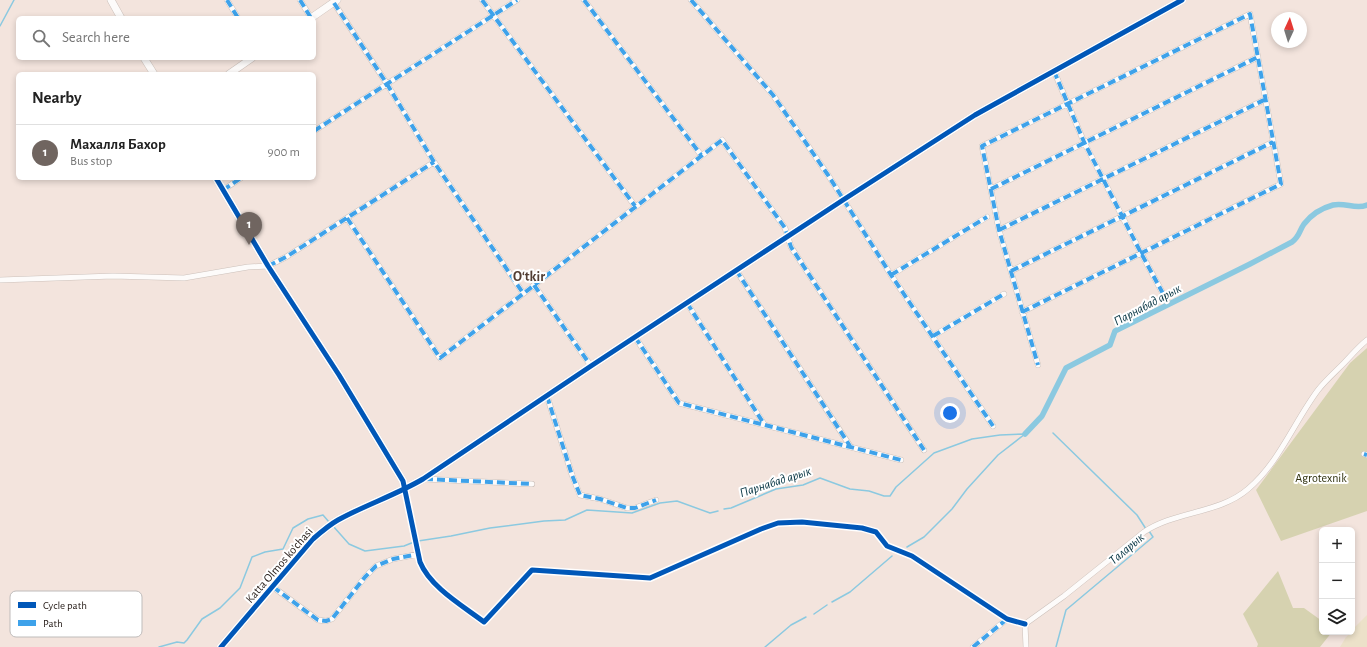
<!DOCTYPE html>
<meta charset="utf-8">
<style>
:root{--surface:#fff;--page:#f2f2f2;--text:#222;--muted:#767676;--line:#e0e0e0;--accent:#706560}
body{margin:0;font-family:"Alegreya Sans",sans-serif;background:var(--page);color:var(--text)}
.controls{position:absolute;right:12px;bottom:12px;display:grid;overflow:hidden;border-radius:6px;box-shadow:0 2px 6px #0003}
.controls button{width:36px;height:36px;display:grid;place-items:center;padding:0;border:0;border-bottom:1px solid var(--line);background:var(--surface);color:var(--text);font:20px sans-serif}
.compass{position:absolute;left:1271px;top:12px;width:36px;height:36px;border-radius:50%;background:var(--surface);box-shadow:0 2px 6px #0003;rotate:4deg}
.you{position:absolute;left:950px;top:413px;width:14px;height:14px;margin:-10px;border:3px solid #fff;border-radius:50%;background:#1a73e8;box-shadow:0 0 0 6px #1a73e833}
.badge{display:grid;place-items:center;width:26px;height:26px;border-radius:50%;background:var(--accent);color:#fff;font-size:13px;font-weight:700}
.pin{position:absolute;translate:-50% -33px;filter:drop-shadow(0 1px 2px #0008)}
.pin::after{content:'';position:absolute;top:21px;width:14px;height:12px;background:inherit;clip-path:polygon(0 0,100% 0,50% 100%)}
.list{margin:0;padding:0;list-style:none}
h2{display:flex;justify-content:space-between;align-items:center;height:52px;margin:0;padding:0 16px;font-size:17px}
h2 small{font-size:13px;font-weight:400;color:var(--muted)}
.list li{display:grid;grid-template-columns:26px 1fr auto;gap:12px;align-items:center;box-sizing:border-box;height:56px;padding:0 16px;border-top:1px solid var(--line)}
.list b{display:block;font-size:15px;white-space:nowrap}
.list p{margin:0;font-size:13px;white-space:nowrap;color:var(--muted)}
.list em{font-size:13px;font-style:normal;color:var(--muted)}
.icon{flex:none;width:22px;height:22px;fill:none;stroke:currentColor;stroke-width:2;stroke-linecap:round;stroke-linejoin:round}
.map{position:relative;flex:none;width:1367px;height:647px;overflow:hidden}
.search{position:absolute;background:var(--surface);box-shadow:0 2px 6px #0003;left:16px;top:16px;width:300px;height:44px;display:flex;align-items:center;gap:10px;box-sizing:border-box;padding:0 14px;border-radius:6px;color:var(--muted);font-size:15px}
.panel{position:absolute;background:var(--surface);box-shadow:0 2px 6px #0003;left:16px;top:72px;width:300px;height:108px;border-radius:6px}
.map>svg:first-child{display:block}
.green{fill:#d6d2b0}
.sand{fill:#ece1c9}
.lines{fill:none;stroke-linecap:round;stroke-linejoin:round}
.stream{stroke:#8bc9e0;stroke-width:1.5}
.canal{stroke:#8bc9e0;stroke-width:5.5}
.street-casing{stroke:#ccc1bb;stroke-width:6}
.secondary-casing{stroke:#ccc1bb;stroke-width:8}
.street{stroke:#fdfbfa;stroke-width:5}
.secondary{stroke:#fdfbfa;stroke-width:7}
.quiet{stroke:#3ea2ea;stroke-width:4;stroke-dasharray:8 4;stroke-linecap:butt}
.cycleway-casing{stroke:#fff;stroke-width:8}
.cycleway{stroke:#0057b8;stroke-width:5}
.labels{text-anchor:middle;stroke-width:4;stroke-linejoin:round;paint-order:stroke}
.park-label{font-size:12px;fill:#2d2f0c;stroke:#fff}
.street-label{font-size:12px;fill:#2a201c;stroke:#fff}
.water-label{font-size:13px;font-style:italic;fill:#02313f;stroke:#fff}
.quarter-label{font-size:14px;font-weight:bold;fill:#533e34;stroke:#fff}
.key{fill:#fff;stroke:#bfbcbb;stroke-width:1}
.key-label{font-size:11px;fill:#2a201c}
</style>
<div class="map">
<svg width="1367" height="647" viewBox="0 0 1367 647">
<rect width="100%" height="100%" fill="#f3e4dd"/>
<!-- green -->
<path class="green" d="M1367,348V511L1281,541L1256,490L1350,363Z
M1278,571L1293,608H1304L1322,621V632H1332L1320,647H1257L1258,644L1243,614Z"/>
<!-- sand -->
<path class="sand" d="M1367,615V647H1340L1346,637L1352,632V630Z"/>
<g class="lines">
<!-- stream -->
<path class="stream" d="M0,26L14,0
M1053,433L1137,515L1146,529
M724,509L731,508L776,489L803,485L820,478L850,489L869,491L884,496H890L896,487L934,453L972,439L1000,435L1025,434
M333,526L349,544L365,551L404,546L414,542
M418,541L451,536L490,528L544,521L565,520L587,510L632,513L660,503L677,501L710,513L718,511
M907,547L924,537L952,509L967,489L998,455L1025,434
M832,602L850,592L892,556
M814,614L827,605
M159,647L177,642L184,643L187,640L202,619L220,608L240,588L252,557L265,552L283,549L293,528L308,519L323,515L329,522
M765,647L791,625L806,617
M1056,647L1066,610L1153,537L1149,531"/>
<!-- canal -->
<path class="canal" d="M1025,434L1042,416L1066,368L1110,345L1115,331L1250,264L1292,242C1300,236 1299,231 1304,224C1311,215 1322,208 1333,205C1345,202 1356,210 1367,205"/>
<!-- street casing -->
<g class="street-casing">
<path id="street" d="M227,0L238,18
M300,0L311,18
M482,0L635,206
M584,0L701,155
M691,0L773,95L828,175L891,275L993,426
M334,3L387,84L434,162L523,293
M1054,71L1084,142L1141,253L1167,301
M314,131L517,0
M991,189L1258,57
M223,190L241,178
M347,218L440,358L722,140L785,228L791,247L924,450
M999,230L1266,99
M736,270L850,446
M1011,271L1273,142
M891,275L987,217
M0,280L113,276L184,278L248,267L268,266L286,257L434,162
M534,285L591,366
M687,303L764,424
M1022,312L1281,184L1250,14L982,146L999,230L1038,365
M933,336L1004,294
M635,337L679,403L901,460
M547,396L572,475L580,495L600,499L627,508H635L656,500
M1364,454L1367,455
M424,479L532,484
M405,489L420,562C430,587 463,606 484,622L532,570L650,578L761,529L778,523L802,522L862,528L876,532L887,546L912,556L1007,619L1025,624
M273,587L318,620L326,621L332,619L365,577L376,566L393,559L419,554
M973,647L1007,619
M1026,647L1025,624L1064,596L1144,532C1175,511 1219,514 1248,489C1279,463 1294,422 1318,390C1325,381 1335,372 1343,364C1351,356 1358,347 1367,340"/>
</g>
<!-- secondary casing -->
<g class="secondary-casing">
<path id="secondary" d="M111,0L121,18
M311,18L337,0
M144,58L154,74
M229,74L252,58
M216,178L268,266L339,375L403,481L405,489
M221,647L313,539C321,532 329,525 338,520C365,505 396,495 423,479L591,366L843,200L975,115L1182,0"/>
</g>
<!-- street -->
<use href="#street" class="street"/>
<!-- secondary -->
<use href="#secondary" class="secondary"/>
<!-- quiet -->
<path class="quiet" d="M227,0L238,18
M300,0L311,18
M482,0L635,206
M584,0L701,155
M691,0L773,95L828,175L891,275L993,426
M334,3L387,84L434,162L523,293
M1054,71L1084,142L1141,253L1167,301
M314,131L517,0
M991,189L1258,57
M223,190L241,178
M347,218L440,358L722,140L785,228L791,247L924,450
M999,230L1266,99
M268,266L286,257L434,162
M736,270L850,446
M1011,271L1273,142
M891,275L987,217
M534,285L591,366
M687,303L764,424
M1022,312L1281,184L1250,14L982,146L999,230L1038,365
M933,336L1004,294
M635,337L679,403L901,460
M547,396L572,475L580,495L600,499L627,508H635L656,500
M1364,454L1367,455
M425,479L532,484
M273,587L318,620L326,621L332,619L365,577L376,566L393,559L419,554
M973,647L1007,619"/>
<!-- cycleway casing -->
<g class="cycleway-casing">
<path id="cycleway" d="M216,178L268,266L339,375L403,481L420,562C430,587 463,606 484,622L532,570L650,578L761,529L778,523L802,522L862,528L876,532L887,546L912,556L1007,619L1025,624
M221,647L313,539C321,532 329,525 338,520C365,505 396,495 423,479L591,366L843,200L975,115L1182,0"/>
</g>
<!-- cycleway -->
<use href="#cycleway" class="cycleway"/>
</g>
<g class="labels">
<!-- park labels -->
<g class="park-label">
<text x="1321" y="482">Agrotexnik</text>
</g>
<!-- street labels -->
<g class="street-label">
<text transform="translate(279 565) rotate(-49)" y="4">Katta Olmos ko'chasi</text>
</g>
<!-- water labels -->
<g class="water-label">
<text transform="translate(1147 304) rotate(-28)" y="5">Парнабад арык</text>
<text transform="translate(775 481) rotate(-18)" y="5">Парнабад арык</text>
<text transform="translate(1126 548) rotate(-40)" y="5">Таларык</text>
</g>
<!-- quarter labels -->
<g class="quarter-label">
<text x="529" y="281">Oʻtkir</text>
</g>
</g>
<!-- legend -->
<rect x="10" y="591" width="132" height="46" rx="6" class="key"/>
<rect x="18" y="602" width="18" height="6" fill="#0057b8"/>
<rect x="18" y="620" width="18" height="6" fill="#3ea2ea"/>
<g class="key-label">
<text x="43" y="609">Cycle path</text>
<text x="43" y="627">Path</text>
</g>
</svg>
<div class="controls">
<button>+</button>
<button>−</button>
<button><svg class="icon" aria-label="layers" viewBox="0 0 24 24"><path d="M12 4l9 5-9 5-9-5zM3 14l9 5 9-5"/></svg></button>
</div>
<svg class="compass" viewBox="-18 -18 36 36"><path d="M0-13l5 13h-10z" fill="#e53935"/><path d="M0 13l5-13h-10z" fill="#767676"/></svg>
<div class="you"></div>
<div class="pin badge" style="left:249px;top:245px">1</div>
<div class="search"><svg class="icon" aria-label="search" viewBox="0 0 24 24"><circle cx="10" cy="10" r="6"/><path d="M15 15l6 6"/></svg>Search here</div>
<section class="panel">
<h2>Nearby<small></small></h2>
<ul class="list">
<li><span class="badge">1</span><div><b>Махалля Бахор</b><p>Bus stop</p></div><em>900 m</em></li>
</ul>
</section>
</div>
